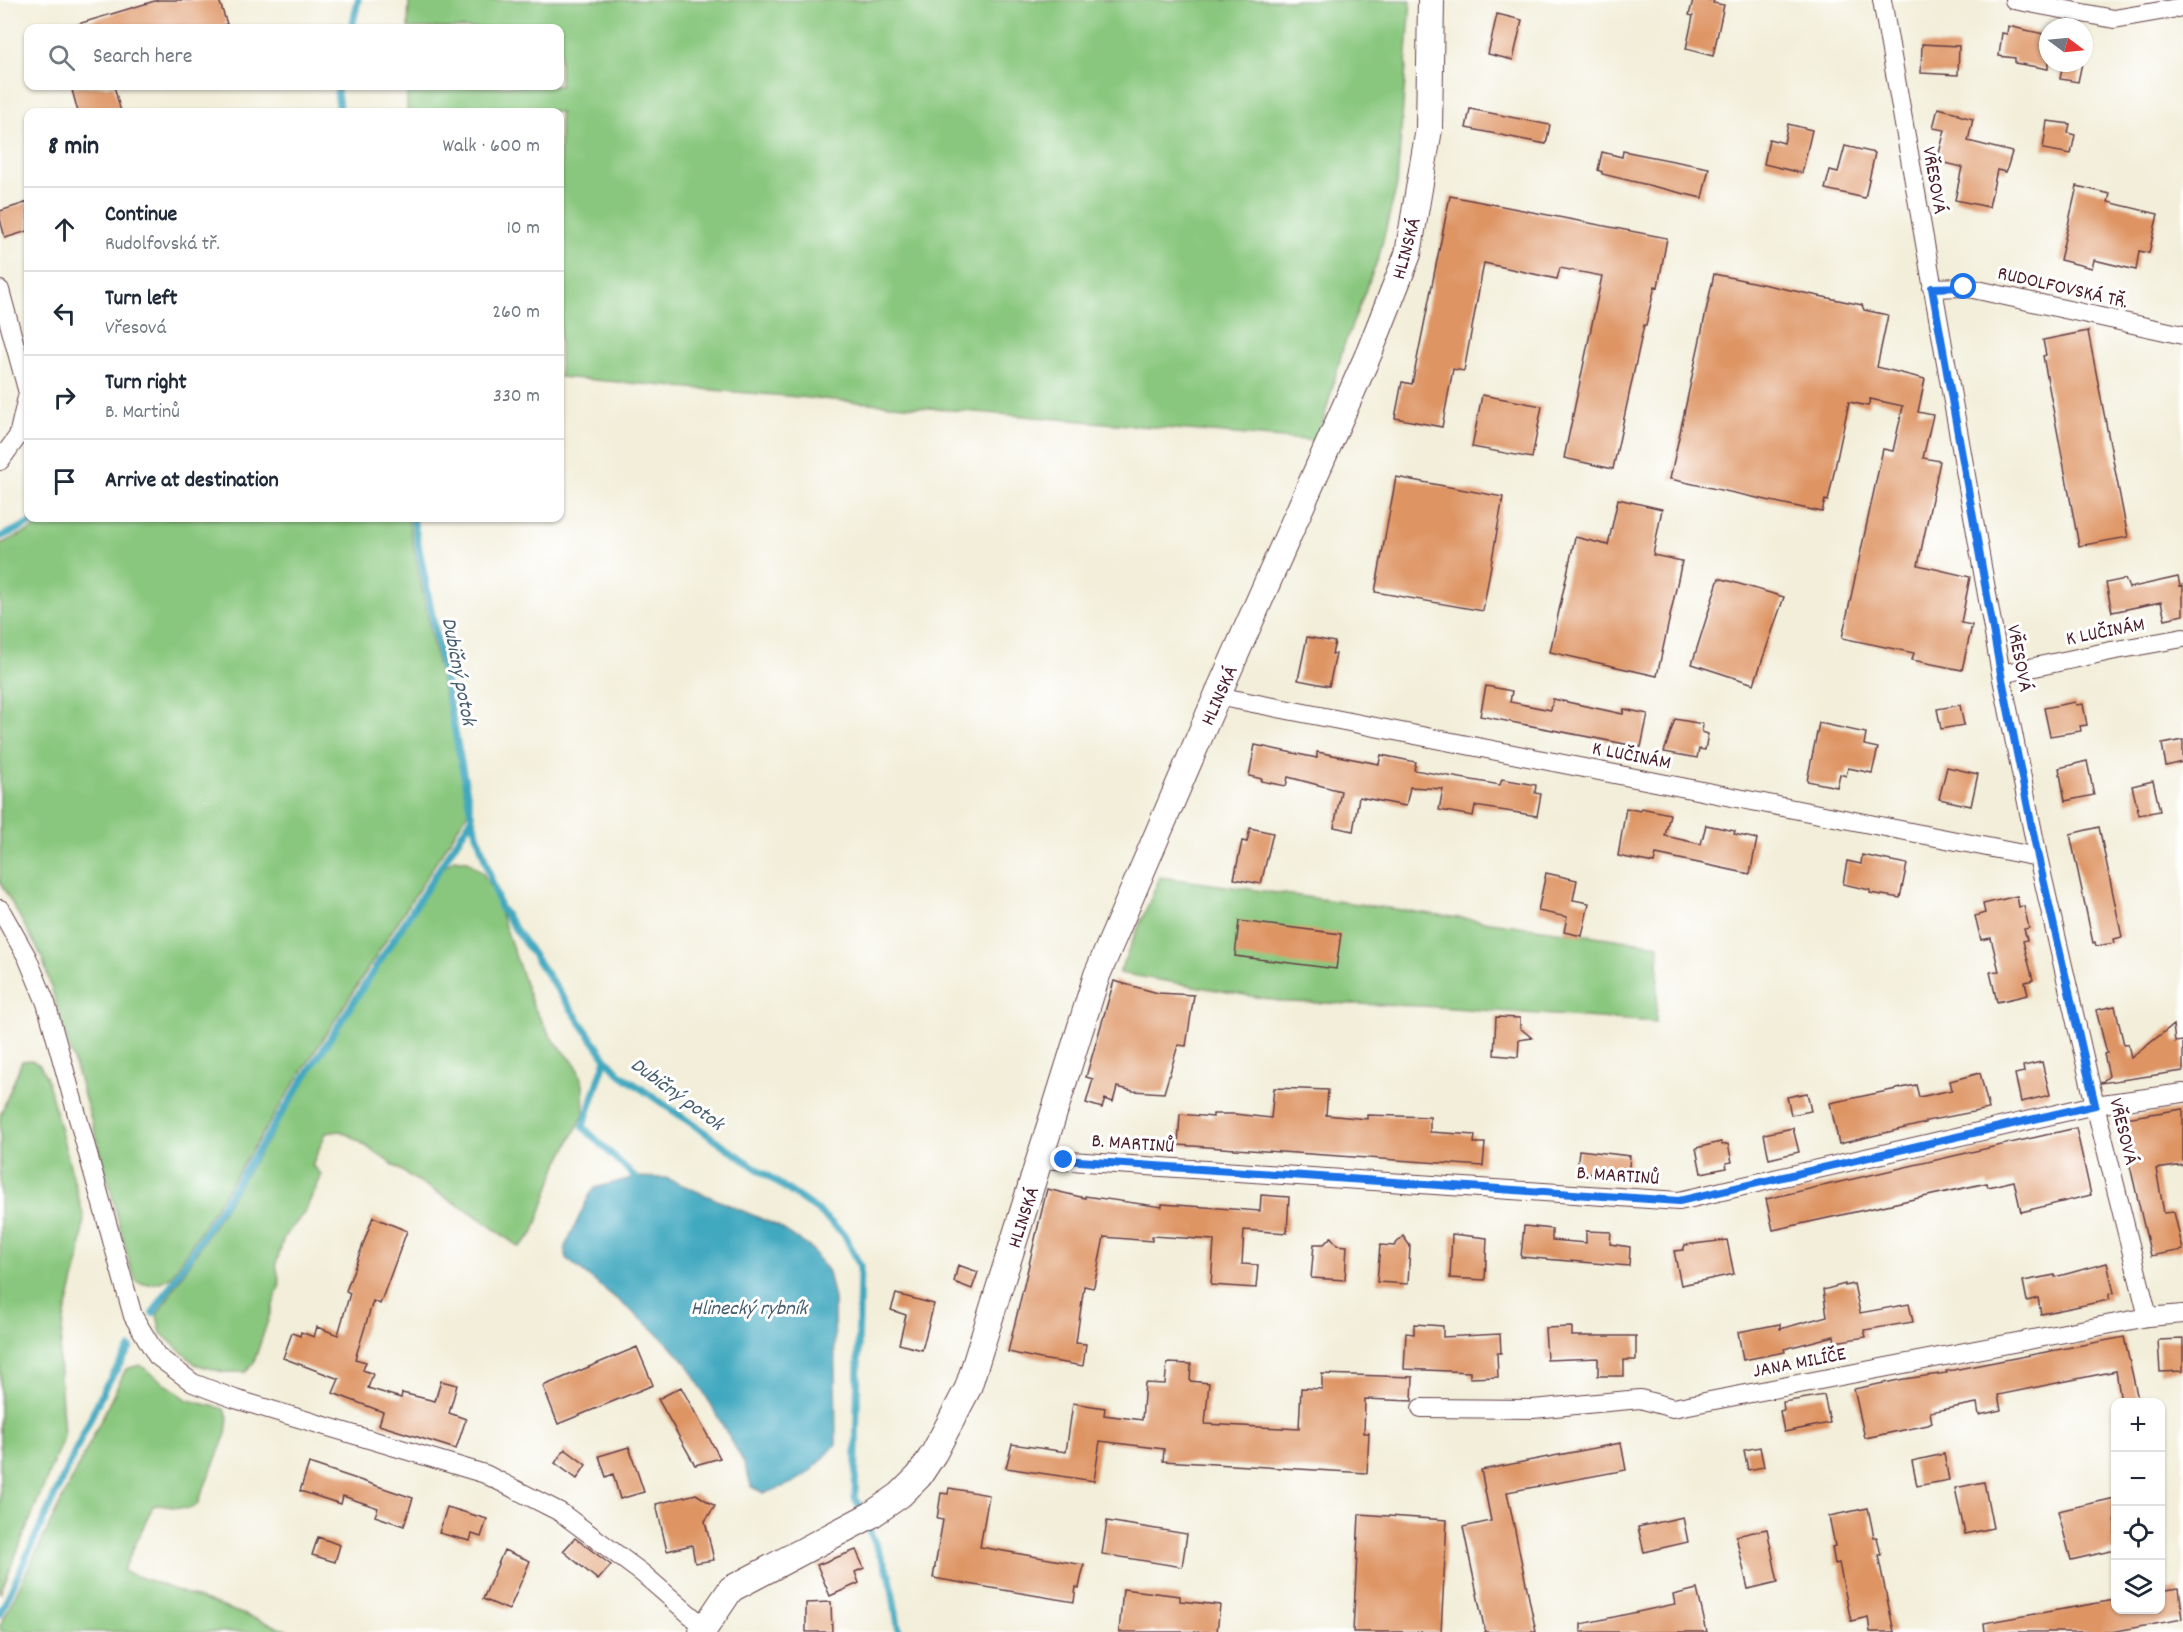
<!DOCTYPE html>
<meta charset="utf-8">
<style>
:root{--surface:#fff;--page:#f6f6f7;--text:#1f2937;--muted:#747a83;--line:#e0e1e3}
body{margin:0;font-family:Dekko,sans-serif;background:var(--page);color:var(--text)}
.controls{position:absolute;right:18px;bottom:18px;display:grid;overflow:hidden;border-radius:12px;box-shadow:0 2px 4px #0004}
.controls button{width:54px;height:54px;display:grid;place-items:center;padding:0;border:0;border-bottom:2px solid var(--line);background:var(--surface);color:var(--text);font:30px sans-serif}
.compass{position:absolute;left:2039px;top:18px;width:54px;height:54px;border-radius:50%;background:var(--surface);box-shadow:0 2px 4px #0004;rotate:106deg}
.stop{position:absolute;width:18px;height:18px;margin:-14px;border:4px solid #1a73e8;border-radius:50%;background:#fff}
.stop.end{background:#1a73e8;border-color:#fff;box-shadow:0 2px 6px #0008}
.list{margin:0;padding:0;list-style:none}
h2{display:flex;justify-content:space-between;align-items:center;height:78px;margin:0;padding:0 24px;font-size:26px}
h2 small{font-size:20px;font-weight:400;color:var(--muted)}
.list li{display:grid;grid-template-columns:39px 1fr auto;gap:18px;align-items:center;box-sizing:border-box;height:84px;padding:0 24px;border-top:2px solid var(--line)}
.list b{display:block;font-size:22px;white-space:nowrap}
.list p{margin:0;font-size:20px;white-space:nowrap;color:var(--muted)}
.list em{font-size:20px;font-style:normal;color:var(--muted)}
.icon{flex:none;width:33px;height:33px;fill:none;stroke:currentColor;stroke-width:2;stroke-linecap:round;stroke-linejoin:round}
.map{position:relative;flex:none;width:2183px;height:1632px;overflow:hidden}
.search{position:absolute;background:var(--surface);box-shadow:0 2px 4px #0004;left:24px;top:24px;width:540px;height:66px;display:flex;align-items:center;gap:15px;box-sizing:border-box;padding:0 21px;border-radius:12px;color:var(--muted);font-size:22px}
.panel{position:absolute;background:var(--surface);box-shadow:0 2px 4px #0004;left:24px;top:108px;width:540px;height:414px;border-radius:12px}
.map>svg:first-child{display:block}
.green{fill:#89c77e;stroke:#6a7354;stroke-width:1.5}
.water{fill:#3fa8bf;stroke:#446475;stroke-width:1.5}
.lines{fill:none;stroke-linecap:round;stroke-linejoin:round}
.stream{stroke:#3fa8bf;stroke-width:7}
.building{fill:#de9464}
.street-casing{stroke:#633e45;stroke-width:20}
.secondary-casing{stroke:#633e45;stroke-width:28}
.street{stroke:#fff;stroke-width:18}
.secondary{stroke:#fff;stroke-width:26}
.route{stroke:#1a73e8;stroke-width:8}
.labels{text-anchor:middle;stroke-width:6;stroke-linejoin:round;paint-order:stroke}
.street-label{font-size:20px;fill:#4a1f2b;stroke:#fff}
.water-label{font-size:21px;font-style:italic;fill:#455d6e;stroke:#fff}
</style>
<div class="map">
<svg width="2183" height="1632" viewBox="0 0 2183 1632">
<rect width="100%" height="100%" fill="#fff"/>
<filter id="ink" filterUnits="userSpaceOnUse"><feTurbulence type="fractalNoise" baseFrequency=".0167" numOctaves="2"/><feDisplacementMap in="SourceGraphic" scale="12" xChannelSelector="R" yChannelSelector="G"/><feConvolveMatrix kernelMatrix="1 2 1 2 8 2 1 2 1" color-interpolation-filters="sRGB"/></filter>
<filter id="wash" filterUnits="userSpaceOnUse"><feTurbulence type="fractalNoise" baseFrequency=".008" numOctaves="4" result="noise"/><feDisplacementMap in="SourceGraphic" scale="24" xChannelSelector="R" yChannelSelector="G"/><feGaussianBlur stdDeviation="1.35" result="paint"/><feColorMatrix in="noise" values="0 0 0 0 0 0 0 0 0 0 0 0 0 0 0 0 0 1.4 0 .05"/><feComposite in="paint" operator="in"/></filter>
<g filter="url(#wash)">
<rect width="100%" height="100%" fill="#f2eed9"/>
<!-- green -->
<path class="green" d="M409,0H1411L1397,185L1379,256L1343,348L1318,441L560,377V112H407V86H560V28H408Z
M57,518H408L432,639L470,809L171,1277C158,1283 151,1287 137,1282L131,1270L98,1142L42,957L0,882V544Z
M454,859L467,861L483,873L493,892L533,1006L551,1037L576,1065L583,1085L584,1114L557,1166L533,1234L519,1247L472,1213L408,1175L351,1136L340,1131L326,1133L312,1165L322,1175L304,1213L284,1237L276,1264L280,1284L254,1362L246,1372H223L195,1364L161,1333L157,1315L437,873Z
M1160,877L1659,945L1656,1022L1423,1006L1285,1002L1119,973Z
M31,1060L40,1065L47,1079L84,1218L79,1260L63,1323L59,1359L64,1436L0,1594V1116L22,1061Z
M140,1365L188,1400L224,1409L228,1417L226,1434L197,1505L189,1509L158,1505L153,1506L123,1571L292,1632H0V1626L126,1369Z"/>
<!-- water -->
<path class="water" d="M635,1177L666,1178L778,1226L811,1248L828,1272L834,1299L836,1444C813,1472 798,1485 763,1493L751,1486L744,1463L687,1363L651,1327L566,1258L565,1247L589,1196L595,1188Z"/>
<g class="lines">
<!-- stream -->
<path class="stream" d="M352,28L358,0
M339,86L337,93L340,112
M413,518L472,818L500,907L606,1059L620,1074L817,1210L844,1234L860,1266L855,1498L862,1513
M0,537L42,518
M606,1059L583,1127L635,1177
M153,1313L472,818
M866,1523L890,1577L899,1632
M0,1614L104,1389L130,1348"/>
</g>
<g id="blocks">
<!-- building -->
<path class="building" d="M158,0H219L227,24L213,28H78V24Z
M1693,0H1714L1713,3L1724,5L1713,56L1686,49L1693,16L1689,15Z
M1497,14L1522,20L1513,60L1488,54Z
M2008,26L2048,35V69L2015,63V58L1999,56L2002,33L2007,34Z
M1922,44L1959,46L1958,75L1921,73Z
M2063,63H2082L2078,82L2060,79Z
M71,86H114L121,112H78Z
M1938,108L1958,113V115L1973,119L1968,141L2012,152L2006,172L1997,170L1989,207L1955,200L1962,167L1937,161L1945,130L1933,128Z
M1470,109L1550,125L1546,144L1466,128Z
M2047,121L2070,124L2068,133L2075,135L2071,154L2043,149Z
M1788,124L1812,130L1802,173L1764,164L1769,139L1784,143Z
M1845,146L1875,153L1865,198L1825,189L1830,170L1838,172Z
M1623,151L1709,168L1702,198L1602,174V172L1598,170L1602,152L1622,157Z
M2077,186L2110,194L2108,202L2158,214L2149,253L2139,251L2136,270L2094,260L2092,268L2060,260Z
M1450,196L1667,238L1658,287L1655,286L1646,325H1644L1613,469L1564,458L1602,276L1560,268L1557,279L1484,263L1464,371L1453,369L1442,427L1395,418L1402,382L1412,384Z
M28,202V231L5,238L0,219V211Z
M1714,274L1862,305L1864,310L1888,315L1877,367L1925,379L1918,412L1933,415L1923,458L1940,461L1918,565L1970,577L1961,623L1972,625L1962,670L1912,660L1914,653L1842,638L1883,449L1893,451L1903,406L1870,399L1868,406L1849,402L1828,501L1825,500L1822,512L1670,479Z
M2088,331L2128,537L2079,546L2043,356L2046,355L2043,340Z
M1482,395L1542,406L1532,458L1472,447Z
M1396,477L1503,497L1483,611L1375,592Z
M1618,499L1662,509L1653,555L1682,561L1657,676L1550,652L1575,537L1608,545Z
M2178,577L2180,586L2183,585V615L2165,619L2161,602L2112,612L2106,583L2125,579L2129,588Z
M1719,578L1784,597L1754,684L1692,664Z
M1307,637L1335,642L1332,654H1336L1329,686L1298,680Z
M1486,686L1512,691L1510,702L1551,710L1553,699L1623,714L1624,709L1648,714L1641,747L1480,716Z
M2075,702L2076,705L2083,704L2087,725L2080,726L2081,731L2050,736L2044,708Z
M1960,705L1964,725L1941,729L1937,709Z
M1675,719L1703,724L1702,732L1708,734L1705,750L1699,749L1697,758L1664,752Z
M1819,723L1866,733L1864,745L1878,748L1872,773L1848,768L1846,776L1840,774L1837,787L1807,781Z
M2183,740V762L2166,766L2162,744Z
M1255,745L1317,758V752L1379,764L1381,755L1416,762L1414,770L1500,785L1502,779L1536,785L1535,793L1541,794L1537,816L1475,806L1473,816L1439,810L1443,789L1410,787L1406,806L1359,797L1353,831L1334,827L1341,791L1288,777L1286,786L1261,781L1262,779L1249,776Z
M2087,761L2094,795L2065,801L2059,768Z
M1947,767L1978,774L1971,806L1939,799Z
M2153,781L2160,811L2139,815L2132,786Z
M1626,808L1640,811L1641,808L1670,814L1665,836L1701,844L1706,825L1735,831L1734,834L1757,839L1750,874L1656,854L1654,863L1618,856Z
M2099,827L2122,937L2114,939L2115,943L2096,946L2095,942L2093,943L2070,834Z
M1250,828L1273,833L1261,884L1234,879L1242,841L1247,842Z
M1862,855L1907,864L1900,898L1870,893V890L1843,884L1847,861L1861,864Z
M1546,873L1577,880L1573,900L1589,903L1582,936L1564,932L1567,917L1538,911Z
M2017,896L2019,907L2024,906L2029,928L2024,929L2027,940L2023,941L2033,980L2025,982L2028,995L1997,1002L1990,972L1999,971L1991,938L1981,940L1975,916L1985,913L1983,904Z
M1239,921L1341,934L1336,969L1235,956Z
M1114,981L1158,993L1194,995L1186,1046L1178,1045L1164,1093L1133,1091L1117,1087L1113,1102L1105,1099L1102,1108L1086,1103L1093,1079L1086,1077Z
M2115,1006L2124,1045L2128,1044L2131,1058L2173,1025L2175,1042L2183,1041V1071L2101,1083L2109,1076L2104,1054L2107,1053L2096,1010Z
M1496,1017L1520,1018V1028L1532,1038L1519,1040L1518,1057L1494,1055Z
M2042,1062L2050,1095L2021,1102L2015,1074L2024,1072L2023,1066Z
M1980,1073L1989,1109L1926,1121V1123L1839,1144L1830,1103L1916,1085L1919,1097L1952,1090L1950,1081Z
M1274,1088L1328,1090L1326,1115L1367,1119V1115L1430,1117V1132L1475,1135L1474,1143H1485L1483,1166L1178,1145L1180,1114L1213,1117V1114H1234L1271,1118Z
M1807,1093L1811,1111L1791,1115L1787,1097Z
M2183,1109V1165L2156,1169L2164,1213L2174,1212L2183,1250L2151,1256L2119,1119Z
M1793,1128L1799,1152L1769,1159L1764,1134Z
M2076,1128L2091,1195L2021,1212L2014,1181L1988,1187L1987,1183L1773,1230L1766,1199Z
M1721,1142L1722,1145L1728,1144L1732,1162L1726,1163L1727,1168L1701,1173L1696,1148Z
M1579,1150L1630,1156L1628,1176L1583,1173V1169L1577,1168Z
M1047,1189L1085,1198V1196L1162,1207V1204L1260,1211L1261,1195L1289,1197L1287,1233L1244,1230L1242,1264L1258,1265L1256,1288L1211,1285L1214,1240L1152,1236V1241L1104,1237L1094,1286L1093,1288L1084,1286L1076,1343L1086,1344L1083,1366L1041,1359L1008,1352Z
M373,1217L407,1231L380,1304L373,1301L355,1359L366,1362L363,1370L373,1374L368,1388L401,1398L402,1393L435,1401L441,1381L457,1385L449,1413L466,1419L456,1449L379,1425L383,1412L333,1393L339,1379L283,1358L292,1333L300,1336L301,1332L314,1337L317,1327L338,1335L350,1293L346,1291Z
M1524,1226L1552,1229V1240L1586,1243V1231L1611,1232L1610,1244L1630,1247L1629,1266L1521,1257Z
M1452,1234L1487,1238L1485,1280L1450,1278Z
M1403,1236L1410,1246L1408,1284L1377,1282L1380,1245L1394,1246Z
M1331,1237L1337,1245L1347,1246L1345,1280L1311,1278L1314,1244H1324Z
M1727,1240L1734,1274L1681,1285L1674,1251L1683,1250L1685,1245Z
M2107,1263L2114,1293L2109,1294V1300L2041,1314L2038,1298L2027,1301L2023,1281L2055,1275V1277Z
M958,1265L978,1272L972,1289L954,1282Z
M1845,1284V1286L1854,1284L1860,1313L1909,1304L1913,1322L1864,1330L1866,1337L1835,1342L1834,1336L1784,1349L1785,1352L1743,1360L1738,1332L1780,1324V1329L1827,1316L1823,1290Z
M896,1294L934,1304L922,1350L899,1344L906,1315L891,1310Z
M1414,1324L1443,1326V1337L1500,1334L1501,1353H1497L1498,1377L1470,1378V1372L1404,1369L1406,1333L1414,1334Z
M1572,1327V1336H1636V1360H1624V1376H1598V1358L1547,1360L1545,1328Z
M2124,1337L2138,1399L2121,1402L2116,1371L1998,1395L2001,1410L1979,1415L1977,1403L1930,1412L1932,1423L1928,1425L1865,1438L1854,1389L1904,1379L1947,1373L1946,1371L1953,1370Z
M2183,1339V1371L2160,1372L2158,1340Z
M637,1347L653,1385L558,1424L543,1386Z
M1167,1363L1191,1364L1190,1381L1209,1383L1205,1424L1299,1429L1301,1388L1322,1389V1374L1413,1377L1412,1401L1365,1399L1364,1433H1369L1367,1473L1163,1461L1164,1449L1100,1441L1094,1481L1006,1468L1012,1444L1066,1452L1073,1403L1105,1408L1104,1415L1142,1420L1145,1383L1165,1384Z
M681,1387L720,1458L695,1465L658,1399Z
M1824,1395L1830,1423L1784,1432L1780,1411L1784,1410L1783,1402Z
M1621,1443L1626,1470L1507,1492L1536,1632H1485L1463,1527L1491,1521L1481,1470Z
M629,1447L644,1492L620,1499L613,1474L606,1477L599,1456Z
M1760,1447L1764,1467L1748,1470L1744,1450Z
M565,1449L586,1465L577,1479L555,1463Z
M1944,1454L1949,1480L1917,1486L1912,1461Z
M309,1463L413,1498L404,1526L375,1516L378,1508L343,1496L341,1504L300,1491Z
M1984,1482L1993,1528L1965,1534L1955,1488Z
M949,1488L989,1495L980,1547L1084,1565L1079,1588L1076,1587L1074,1602L933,1578L943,1520L937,1519L941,1493L948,1494Z
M696,1494L715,1506L705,1521L714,1560L695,1563L692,1545L667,1551L656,1504Z
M2115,1498V1550L2071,1560L2058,1511Z
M447,1507L487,1519L481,1537L472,1534L470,1541L439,1533Z
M1868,1508L1874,1537H1877L1881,1555H1878L1894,1632H1870L1868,1617L1851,1621L1839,1563L1835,1564L1832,1547L1835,1546L1829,1516Z
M1359,1514L1447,1520L1441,1632H1353Z
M1683,1517L1688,1542L1644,1552L1638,1527Z
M1107,1521L1187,1534L1182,1567L1102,1554Z
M1767,1529L1778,1582L1748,1589L1736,1536Z
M318,1537L340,1545L335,1562L312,1555Z
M575,1538L611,1565L598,1580L563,1551Z
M504,1550L530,1561L509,1610L483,1599Z
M856,1550L864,1568L855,1572L859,1583L830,1596L817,1565Z
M2179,1588L2183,1619L2111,1632H1985L1984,1623L2115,1600V1610H2160V1591Z
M1123,1589L1180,1596V1601L1220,1605L1217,1632H1119Z
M1697,1589L1707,1632H1581V1624L1675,1604L1673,1595Z
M831,1602L832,1632H806V1603Z"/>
</g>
</g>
<g filter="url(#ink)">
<use href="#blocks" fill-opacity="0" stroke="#633e45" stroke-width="1.5"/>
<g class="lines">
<!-- street casing -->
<g class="street-casing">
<path id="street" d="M1882,0L2001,674L2038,857L2095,1105L2148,1317
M2014,0L2114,19L2183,7
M1932,288L1964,287L2183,335
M0,290L28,393L18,436L0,461
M2001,674L2111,651L2183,638
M1217,696L2038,857
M0,909L27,957L46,1003L133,1316L157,1356L193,1383L235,1399L485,1474L560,1512L642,1573L704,1627
M1040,1159L1679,1201L2095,1105L2183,1093
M1421,1408L1533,1409L1640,1399L1673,1408L2148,1317L2183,1314"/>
</g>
<!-- secondary casing -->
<g class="secondary-casing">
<path id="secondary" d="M702,1632L731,1589L871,1515L900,1495L919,1476L934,1453L968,1388L1097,975L1217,696L1369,353L1408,254L1429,129L1431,0"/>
</g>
<!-- street -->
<use href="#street" class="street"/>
<!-- secondary -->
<use href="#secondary" class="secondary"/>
</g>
</g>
<g class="lines" filter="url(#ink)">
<!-- route -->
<path class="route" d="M1064,1160L1679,1201L2095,1105L2038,857L2001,674L1932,288L1964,287"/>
</g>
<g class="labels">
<!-- street labels -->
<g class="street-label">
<text transform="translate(1936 180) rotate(80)" y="7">VŘESOVÁ</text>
<text transform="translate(1405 248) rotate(-75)" y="7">HLINSKÁ</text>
<text transform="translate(2063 286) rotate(13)" y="7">RUDOLFOVSKÁ TŘ.</text>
<text transform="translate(2105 630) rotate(-11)" y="7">K LUČINÁM</text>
<text transform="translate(2021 658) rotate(79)" y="7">VŘESOVÁ</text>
<text transform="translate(1218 695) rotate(-66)" y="7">HLINSKÁ</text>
<text transform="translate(1632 754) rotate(11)" y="7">K LUČINÁM</text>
<text transform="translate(2125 1131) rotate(76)" y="7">VŘESOVÁ</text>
<text transform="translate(1133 1142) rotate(4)" y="7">B. MARTINŮ</text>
<text transform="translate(1618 1174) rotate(4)" y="7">B. MARTINŮ</text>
<text transform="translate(1022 1217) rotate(-72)" y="7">HLINSKÁ</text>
<text transform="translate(1799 1361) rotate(-11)" y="7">JANA MILÍČE</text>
</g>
<!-- water labels -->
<g class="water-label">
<text transform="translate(460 671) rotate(79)" y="7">Dubičný potok</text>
<text transform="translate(678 1093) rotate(36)" y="7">Dubičný potok</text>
<text x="749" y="1314">Hlinecký rybník</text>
</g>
</g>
</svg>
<div class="controls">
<button>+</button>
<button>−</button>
<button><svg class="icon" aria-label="locate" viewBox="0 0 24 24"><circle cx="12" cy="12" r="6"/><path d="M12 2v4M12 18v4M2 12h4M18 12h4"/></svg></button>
<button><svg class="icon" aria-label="layers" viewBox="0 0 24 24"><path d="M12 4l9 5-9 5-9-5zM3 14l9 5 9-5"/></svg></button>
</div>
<svg class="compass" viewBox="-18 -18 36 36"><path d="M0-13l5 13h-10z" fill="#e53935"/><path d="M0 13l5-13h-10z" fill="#747a83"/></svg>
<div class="stop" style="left:1964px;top:287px"></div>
<div class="stop end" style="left:1064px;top:1160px"></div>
<div class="search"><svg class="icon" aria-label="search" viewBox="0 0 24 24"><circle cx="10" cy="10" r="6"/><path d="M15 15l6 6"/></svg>Search here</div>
<section class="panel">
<h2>8 min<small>Walk · 600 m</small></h2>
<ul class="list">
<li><svg class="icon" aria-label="ahead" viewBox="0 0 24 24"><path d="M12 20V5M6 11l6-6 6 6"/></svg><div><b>Continue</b><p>Rudolfovská tř.</p></div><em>10 m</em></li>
<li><svg class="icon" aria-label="left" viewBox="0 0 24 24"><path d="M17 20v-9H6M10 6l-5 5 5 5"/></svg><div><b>Turn left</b><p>Vřesová</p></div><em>260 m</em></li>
<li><svg class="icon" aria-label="right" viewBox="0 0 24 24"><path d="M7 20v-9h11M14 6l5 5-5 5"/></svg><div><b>Turn right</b><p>B. Martinů</p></div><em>330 m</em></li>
<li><svg class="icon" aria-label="arrive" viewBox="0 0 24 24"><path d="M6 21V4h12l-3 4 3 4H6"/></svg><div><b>Arrive at destination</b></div></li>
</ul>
</section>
</div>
